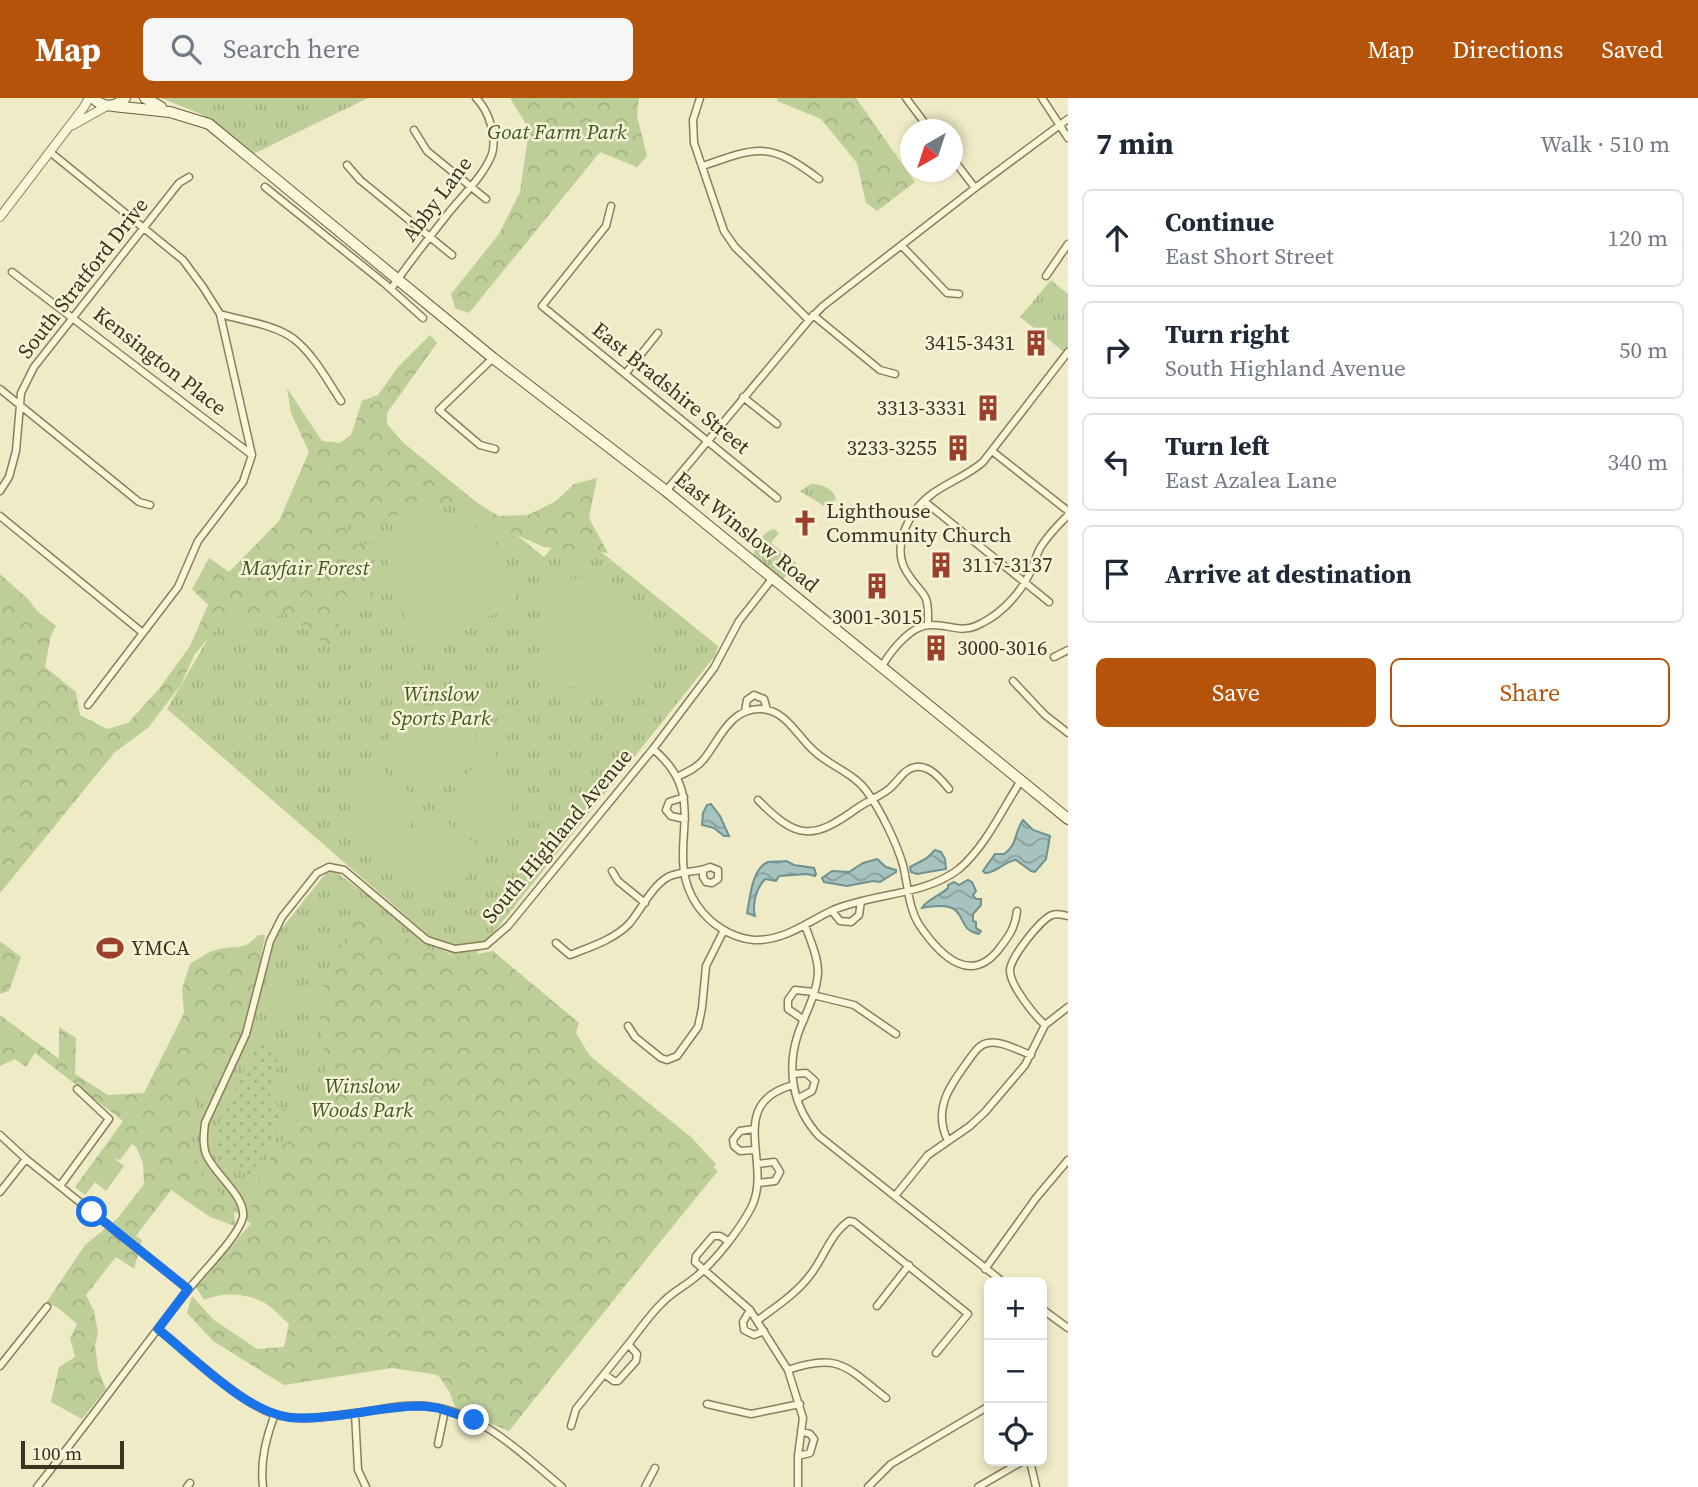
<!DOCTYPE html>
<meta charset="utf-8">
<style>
:root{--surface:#fff;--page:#f6f6f7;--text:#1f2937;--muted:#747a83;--line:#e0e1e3;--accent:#b45309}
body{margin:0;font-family:"Source Serif 4",serif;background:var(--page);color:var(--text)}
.controls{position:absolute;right:21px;bottom:21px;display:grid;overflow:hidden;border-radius:10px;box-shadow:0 4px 10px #0003}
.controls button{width:63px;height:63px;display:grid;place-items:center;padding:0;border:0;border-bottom:2px solid var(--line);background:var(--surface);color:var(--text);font:35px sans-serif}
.compass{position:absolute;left:900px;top:21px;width:63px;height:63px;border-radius:50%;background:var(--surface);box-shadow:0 4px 10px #0003;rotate:219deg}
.scale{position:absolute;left:21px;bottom:18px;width:103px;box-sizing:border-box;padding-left:7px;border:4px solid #3b321f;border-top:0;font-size:19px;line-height:24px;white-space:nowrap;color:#3b321f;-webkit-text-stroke:5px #f6f3d6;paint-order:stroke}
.stop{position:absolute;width:21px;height:21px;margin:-16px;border:5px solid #1a73e8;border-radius:50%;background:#fff}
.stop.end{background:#1a73e8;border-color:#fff;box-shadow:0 2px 7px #0008}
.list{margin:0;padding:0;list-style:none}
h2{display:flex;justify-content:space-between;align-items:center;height:91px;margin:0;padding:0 28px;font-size:30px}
h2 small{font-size:23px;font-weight:400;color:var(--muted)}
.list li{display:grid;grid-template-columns:46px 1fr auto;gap:21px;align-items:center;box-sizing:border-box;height:98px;margin:0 14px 14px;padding:0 14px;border:2px solid var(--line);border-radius:10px}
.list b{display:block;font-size:26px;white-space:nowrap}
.list p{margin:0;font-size:23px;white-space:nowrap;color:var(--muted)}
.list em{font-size:23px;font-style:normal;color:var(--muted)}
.actions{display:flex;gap:14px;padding:21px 28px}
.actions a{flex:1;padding:16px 0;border:2px solid var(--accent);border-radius:10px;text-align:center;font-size:24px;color:var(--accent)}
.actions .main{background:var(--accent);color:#fff}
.icon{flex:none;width:38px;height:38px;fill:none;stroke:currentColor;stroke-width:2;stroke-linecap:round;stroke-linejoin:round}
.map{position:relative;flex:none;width:1068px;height:1389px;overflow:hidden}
header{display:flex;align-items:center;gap:42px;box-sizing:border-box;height:98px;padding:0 35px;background:var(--accent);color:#fff}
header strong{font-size:33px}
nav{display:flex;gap:38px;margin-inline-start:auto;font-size:24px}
.search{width:490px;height:63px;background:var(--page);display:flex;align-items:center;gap:18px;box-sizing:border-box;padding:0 24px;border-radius:10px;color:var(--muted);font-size:26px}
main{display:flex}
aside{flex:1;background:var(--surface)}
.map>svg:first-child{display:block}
.grass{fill:url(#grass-tufts)}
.forest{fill:url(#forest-crowns)}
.garden{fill:url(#garden-dots)}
.pitch{fill:#bdce99}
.water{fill:url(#water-waves);stroke:#6e9290;stroke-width:2}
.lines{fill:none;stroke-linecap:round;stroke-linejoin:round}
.minor-casing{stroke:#8b7e5b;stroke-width:9}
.tertiary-casing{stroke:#8b7e5b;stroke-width:10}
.secondary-casing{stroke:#6d5f3e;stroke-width:12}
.minor{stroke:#f9f6da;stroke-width:6}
.tertiary{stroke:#f9f6da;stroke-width:8}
.secondary{stroke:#f9f6da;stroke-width:10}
.route{stroke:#1a73e8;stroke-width:9}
.labels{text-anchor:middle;stroke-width:5;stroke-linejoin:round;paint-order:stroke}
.park-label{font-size:21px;font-style:italic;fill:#415825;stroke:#f6f3d6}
.street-label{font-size:21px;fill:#3b321f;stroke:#f6f3d6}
.poi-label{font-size:21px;fill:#3b321f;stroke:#f6f3d6;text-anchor:start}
</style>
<header>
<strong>Map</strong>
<div class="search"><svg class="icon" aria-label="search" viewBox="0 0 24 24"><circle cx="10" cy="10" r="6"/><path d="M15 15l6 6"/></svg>Search here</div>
<nav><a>Map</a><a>Directions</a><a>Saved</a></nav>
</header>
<main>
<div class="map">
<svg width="1068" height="1389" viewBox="0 0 1068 1389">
<defs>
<pattern id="grass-tufts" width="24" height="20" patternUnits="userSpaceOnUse" patternTransform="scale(1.75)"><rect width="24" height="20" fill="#bdce99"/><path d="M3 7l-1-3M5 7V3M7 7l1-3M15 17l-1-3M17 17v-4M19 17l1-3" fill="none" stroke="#a3b183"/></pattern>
<pattern id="forest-crowns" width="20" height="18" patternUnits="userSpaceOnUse" patternTransform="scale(1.75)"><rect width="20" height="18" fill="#bdce99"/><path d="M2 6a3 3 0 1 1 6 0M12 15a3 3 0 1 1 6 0" fill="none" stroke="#a3b183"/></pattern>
<pattern id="garden-dots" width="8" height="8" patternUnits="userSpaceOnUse" patternTransform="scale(1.75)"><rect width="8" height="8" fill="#bdce99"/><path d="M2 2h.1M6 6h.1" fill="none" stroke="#a3b183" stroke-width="1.8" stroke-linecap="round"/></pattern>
<pattern id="water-waves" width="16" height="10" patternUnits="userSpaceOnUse" patternTransform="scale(1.75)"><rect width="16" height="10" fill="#a7c3c0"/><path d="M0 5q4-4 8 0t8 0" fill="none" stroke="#899f9b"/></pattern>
</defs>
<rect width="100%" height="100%" fill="#efebc6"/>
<!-- grass -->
<path class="grass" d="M161,0H368L253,56L201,16Z
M1051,182L1068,196V257L1020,219Z
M379,325L544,459L570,429L718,548L715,558L466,869L718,1073L506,1332L126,1025L330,770L456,861L167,611L241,484Z
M811,386C821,386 833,390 836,401L827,410L800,393Z
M774,431L779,435L771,445L796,465L783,481H779L754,460C752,449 763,434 774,431Z"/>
<!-- forest -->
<path class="forest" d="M510,0H639L637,18L647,58L637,69L600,54L469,215L455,210L451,196L499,136L520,94L529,31Z
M777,0H856L915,84L877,113L866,105L857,65L821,21L777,3Z
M430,237L437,245L387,315V326L433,379L499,418L528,417L556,403L574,386L597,380L589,420L608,455L544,449L449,407L345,427L351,447L372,446L378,479L370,504L349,505L338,519L342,550L330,549L285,515L270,520L253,532L229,516L195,556L180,588L148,630L115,654L0,795V476L27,500L38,514L56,528L51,537L45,569L76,594L80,617L107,631L128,625L159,591L190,548L208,507L192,491L209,460L229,474L279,423L309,354L291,315L287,290L322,343L340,345L351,337L362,303L378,297L398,269Z
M359,816L450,861L493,853L579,925L576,935L590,958L691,1039L716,1066L700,1094L509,1333L456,1311L449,1293L438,1277L392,1270L284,1287L213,1243L187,1215L192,1198L214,1222L257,1251L284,1249L289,1226C282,1220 275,1212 268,1207C250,1195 223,1193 204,1202L196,1189L254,1122C253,1115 250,1107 251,1100C252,1077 312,1004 328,985L318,901L333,863Z
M258,837H265L252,908L231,958L212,965L197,988V1010L181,1036L192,1050L202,1078L234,1108L235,1128L210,1119L171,1092L136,1138L142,1142L134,1171L116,1159L86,1197L94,1213L98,1235L95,1247L98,1271L106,1291L82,1321L51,1304L59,1269L75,1259L70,1240L77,1226L57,1209L46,1205L85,1147L118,1120L144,1086L143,1065L136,1049L132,1046L120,1062L114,1060L85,1097L75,1089L123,1023L35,955L26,969L15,961L0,968V917L59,961V929L76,940L75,976L108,997L144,995L184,915L182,891L190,866C198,861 207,854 216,852C234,846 243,855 258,837Z
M0,843L21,859L9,893L0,896Z"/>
<!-- garden -->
<path class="garden" d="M263,945L280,951L269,1003L287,1013L250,1078C239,1071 220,1065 215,1053C207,1036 245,972 254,954Z"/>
<!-- pitch -->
<path class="pitch" d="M441,416C493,426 512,459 517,509L425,539L408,531L381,443C399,428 418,420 441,416Z
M596,479C661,502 655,539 642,597L542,585L549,487L570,481Z
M428,621L453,625L477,640L439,690L426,692L376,654C390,635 405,626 428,621Z
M489,650C517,677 521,715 496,746L452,711L450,697Z
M369,661L418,701L419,714L381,764C343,734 340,699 369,661Z
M443,721L488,755C464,794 426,801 390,771L430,722Z
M274,887L291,890L285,918L269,915Z
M113,1059L124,1068L106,1093L95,1084Z"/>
<!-- water -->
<path class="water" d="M711,706L720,718L729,738H724L714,730L702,727L703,715L707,707Z
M1023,722L1033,732L1050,738L1046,761L1035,774L1031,773L1016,762C1004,763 997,775 985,775L983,773L995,756H1004C1018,747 1014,734 1023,722Z
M935,752L941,754L945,761L946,771L917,776L911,774L910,769L927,760Z
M877,761L886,769L896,772V774L880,784L873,783L847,788L824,784L822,780L832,773L849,774L863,765Z
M786,763L794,767L814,770L816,776L815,778L807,776L779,778L776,783L765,781C756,791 752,806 755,818L747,815C750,800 752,770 768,764C774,763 781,764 786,763Z
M968,782L972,784L976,793L973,797L976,801H981V807L973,816V823L976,824V830L981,833L979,836C951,831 975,800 922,810C925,803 941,797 948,790V787L954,784L959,787Z"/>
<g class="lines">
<!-- minor casing -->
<g class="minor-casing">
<path id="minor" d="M700,0L693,22L694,45L724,133L735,149L809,222
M906,0L930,32
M1042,0L1068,40
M414,32L427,53L486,101
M50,54L183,162L203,189L220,216L252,357L243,384L198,443L178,489L88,607
M953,61L975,90
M347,67L360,82L452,157
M703,68C759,48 770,44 819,81
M265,89L384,185L423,220
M611,108L606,128L542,208L777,400
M902,148L947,195L959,196
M12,174L252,357
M1046,178L1068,146
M391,191C409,164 430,139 450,113C464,96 484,77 492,56C497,38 489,13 476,0
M220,216C243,223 274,226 294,241C314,257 327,282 341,303
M813,217L880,272L895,276
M493,260L439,312L480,347L495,351
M626,275L658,235
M0,291L139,404L150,407
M743,299L777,326
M992,353L1068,413
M0,393L9,379L16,353L21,295L34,269L179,85L189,79
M666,393L809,222L823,208L975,90L1068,21
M924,403L1049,504
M0,418L143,535
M928,526C929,489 922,500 906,473C891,447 910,412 932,396C948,384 967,378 983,364L1068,254
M1054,559L1068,552
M882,568C891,553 911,527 930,527C951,526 961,537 982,525C1004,514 1023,492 1032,470C1035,463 1037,456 1040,450C1048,437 1058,427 1068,417
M1013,583L1045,617L1068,635
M745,613L747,602L754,597L764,601L767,612
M653,651C715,702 660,752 697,807C710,826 731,840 754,842C785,843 807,824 833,812C873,795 924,798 959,771C985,749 1002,712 1020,684
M677,679C687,674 697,670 704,661C720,641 730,610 761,611C784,612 795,634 810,649C827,668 853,673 868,695C881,713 897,746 903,767C908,787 908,810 920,828C940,857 970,888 999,851C1009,838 1015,830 1017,813
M684,699L669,704L666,712L671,718L685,721
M758,702C797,742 813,742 856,711C867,703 879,699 889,691C895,686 899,680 904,675C922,659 938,677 949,691
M612,773L618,783L645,805
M832,813L840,823L851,824L859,817L861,803
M805,827C810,842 818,858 818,874C817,896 805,916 798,936C786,972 793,1010 819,1038L1003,1184
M556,845L570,857C590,849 613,842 629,826C641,812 652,788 668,779C682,772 698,775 710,769L718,772V781L712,785L706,784L703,779V774
M813,897L854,907L896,936
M804,922L788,911V902L795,892L814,894
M1045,927C1034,917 1010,887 1010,873C1009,861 1041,821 1052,817C1058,815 1062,817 1068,818
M628,928L635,939L661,960L667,962L677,958L698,929L702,910L706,868L724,832
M793,976L806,975L815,983L812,993L797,1001
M754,1031L740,1033L733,1042L734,1048L740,1053L754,1052
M0,1037L26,1061L188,1191
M948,1043C932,1011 950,988 968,963C974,955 979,946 988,945C1001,942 1019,953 1031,957
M757,1066L774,1064L780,1074L775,1083L759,1085
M60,1088L109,1021L77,991
M0,1094L26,1061
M895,1098L928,1057L970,1028L985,1014L1025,967L1045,927L1068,909
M728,1143L720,1138H713L696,1158L695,1164L750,1212L788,1272L803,1320L798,1358V1389
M985,1171L1036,1100L1068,1062
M877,1208L909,1167
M1042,1211L1068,1230
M750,1212L743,1224L744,1232L754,1237L764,1233
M758,1222C777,1208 797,1195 811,1176C824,1159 831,1135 849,1123L854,1124L968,1216L936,1255
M158,1231C187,1254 241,1306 274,1316C303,1325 334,1317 363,1314C384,1311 406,1306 427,1308C482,1314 522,1356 562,1389
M0,1268L47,1209
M788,1272C840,1254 847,1270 886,1300
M604,1276L614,1283H618L636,1263L637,1256L628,1246
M707,1306L751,1316L800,1306
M355,1315L358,1372L366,1389
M571,1328L576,1311C594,1289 612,1266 630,1244C641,1230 651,1215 664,1203C674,1193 687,1187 698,1177C716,1162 740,1131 751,1110C774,1067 724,1006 793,987
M438,1346L445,1312
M798,1358L810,1355L814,1341L810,1336L801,1333
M1030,1363L1036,1389
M37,1389C89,1324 137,1256 189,1191C202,1174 239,1138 243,1119C246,1098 213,1075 206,1056C202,1046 204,1035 205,1025L246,936L270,843L282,819L317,775L329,769L344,772L427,842L455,851L486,847L508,828L653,651L714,570L739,523L772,481
M187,1389L190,1385
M263,1389C260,1363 266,1340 275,1316
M645,1389L655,1370
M868,1389L891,1366L989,1308
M978,1389L1023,1363"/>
</g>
<!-- tertiary casing -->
<g class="tertiary-casing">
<path id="tertiary" d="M73,27L107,8
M0,119L84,9L89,0"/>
</g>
<!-- secondary casing -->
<g class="secondary-casing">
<path id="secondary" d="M93,0C103,10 115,10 125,0
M145,0L161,9
M113,8L170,14L209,26L493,260L666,393L1068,721"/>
</g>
<!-- minor -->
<use href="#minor" class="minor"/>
<!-- tertiary -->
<use href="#tertiary" class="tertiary"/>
<!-- secondary -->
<use href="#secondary" class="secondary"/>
</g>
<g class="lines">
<!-- route -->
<path class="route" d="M92,1114L188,1191L158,1231C194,1260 251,1320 298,1320C340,1321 381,1308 422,1308L438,1310L474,1322"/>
</g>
<!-- icons -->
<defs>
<g id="building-bare" transform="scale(2.1)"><path d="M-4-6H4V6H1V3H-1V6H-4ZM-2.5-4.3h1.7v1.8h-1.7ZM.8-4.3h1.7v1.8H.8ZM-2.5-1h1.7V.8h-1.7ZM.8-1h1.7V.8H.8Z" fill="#9b402a" stroke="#f6f3d6" stroke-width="2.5" paint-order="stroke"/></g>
<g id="church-bare" transform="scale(2.1)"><path d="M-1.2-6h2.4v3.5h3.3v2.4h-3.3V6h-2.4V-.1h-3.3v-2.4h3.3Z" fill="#9b402a" stroke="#f6f3d6" stroke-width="2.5" paint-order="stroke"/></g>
<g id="stadium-bare" transform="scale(2.1)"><path d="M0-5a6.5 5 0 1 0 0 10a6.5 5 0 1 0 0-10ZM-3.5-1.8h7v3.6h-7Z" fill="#9b402a" stroke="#f6f3d6" stroke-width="2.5" paint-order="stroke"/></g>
</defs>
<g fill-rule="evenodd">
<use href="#building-bare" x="1036" y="245"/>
<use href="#building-bare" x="988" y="310"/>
<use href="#building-bare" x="958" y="350"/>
<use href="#church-bare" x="805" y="425"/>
<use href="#building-bare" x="941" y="467"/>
<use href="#building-bare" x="877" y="488"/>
<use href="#building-bare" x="936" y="550"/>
<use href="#stadium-bare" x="110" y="850"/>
</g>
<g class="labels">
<!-- park labels -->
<g class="park-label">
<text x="557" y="41">Goat Farm Park</text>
<text x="305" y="477">Mayfair Forest</text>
<text x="441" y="603">Winslow<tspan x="441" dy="24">Sports Park</tspan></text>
<text x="362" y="995">Winslow<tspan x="362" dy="24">Woods Park</tspan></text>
</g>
<!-- street labels -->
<g class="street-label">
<text transform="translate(437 101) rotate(-53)" y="7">Abby Lane</text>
<text transform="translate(83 180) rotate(-52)" y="7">South Stratford Drive</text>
<text transform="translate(160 263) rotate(38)" y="7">Kensington Place</text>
<text transform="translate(671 290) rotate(39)" y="7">East Bradshire Street</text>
<text transform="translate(747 434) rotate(39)" y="7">East Winslow Road</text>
<text transform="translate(557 738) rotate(-50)" y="7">South Highland Avenue</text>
</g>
<!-- poi labels -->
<g class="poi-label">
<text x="1015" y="252" text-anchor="end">3415-3431</text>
<text x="967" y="317" text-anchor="end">3313-3331</text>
<text x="937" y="357" text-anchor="end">3233-3255</text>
<text x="826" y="420">Lighthouse<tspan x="826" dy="24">Community Church</tspan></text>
<text x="962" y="474">3117-3137</text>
<text x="877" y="526" text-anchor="middle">3001-3015</text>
<text x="957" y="557">3000-3016</text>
<text x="131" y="857">YMCA</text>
</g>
</g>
</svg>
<div class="controls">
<button>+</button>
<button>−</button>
<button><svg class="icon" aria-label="locate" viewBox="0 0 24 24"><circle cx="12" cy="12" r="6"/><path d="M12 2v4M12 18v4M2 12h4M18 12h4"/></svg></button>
</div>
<svg class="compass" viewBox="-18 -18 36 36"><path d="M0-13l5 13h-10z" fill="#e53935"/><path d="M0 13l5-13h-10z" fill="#747a83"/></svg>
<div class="scale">100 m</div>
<div class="stop" style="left:92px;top:1114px"></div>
<div class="stop end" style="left:474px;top:1322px"></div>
</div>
<aside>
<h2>7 min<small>Walk · 510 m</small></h2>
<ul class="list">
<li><svg class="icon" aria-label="ahead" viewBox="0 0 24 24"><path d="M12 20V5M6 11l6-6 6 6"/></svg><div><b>Continue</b><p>East Short Street</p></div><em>120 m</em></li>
<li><svg class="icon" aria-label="right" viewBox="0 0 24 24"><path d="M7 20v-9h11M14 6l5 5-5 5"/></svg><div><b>Turn right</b><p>South Highland Avenue</p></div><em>50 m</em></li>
<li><svg class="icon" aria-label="left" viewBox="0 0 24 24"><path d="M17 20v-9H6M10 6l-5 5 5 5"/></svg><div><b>Turn left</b><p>East Azalea Lane</p></div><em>340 m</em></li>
<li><svg class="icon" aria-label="arrive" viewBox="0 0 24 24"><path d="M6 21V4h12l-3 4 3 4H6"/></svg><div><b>Arrive at destination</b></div></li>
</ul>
<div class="actions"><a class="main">Save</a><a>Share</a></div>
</aside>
</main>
